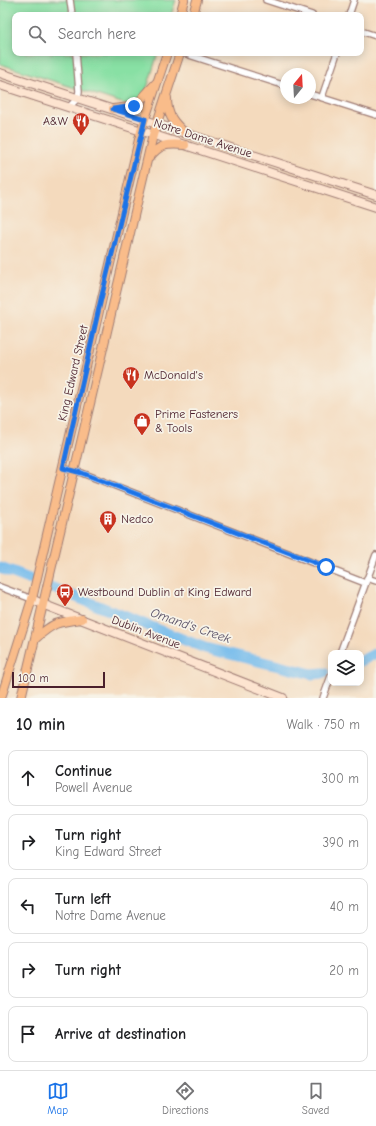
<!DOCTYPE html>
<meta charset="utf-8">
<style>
:root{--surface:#fff;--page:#f2f2f2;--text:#202124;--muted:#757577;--line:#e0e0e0;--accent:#1a73e8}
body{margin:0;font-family:"Comic Neue",sans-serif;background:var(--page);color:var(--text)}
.controls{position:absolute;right:12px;bottom:12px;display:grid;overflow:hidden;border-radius:8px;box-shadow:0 2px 10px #0003}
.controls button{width:36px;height:36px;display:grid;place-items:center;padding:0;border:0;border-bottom:1px solid var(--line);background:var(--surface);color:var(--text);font:20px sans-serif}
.compass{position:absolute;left:280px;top:68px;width:36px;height:36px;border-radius:50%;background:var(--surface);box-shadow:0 2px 10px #0003;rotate:18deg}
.scale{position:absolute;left:12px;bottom:10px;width:93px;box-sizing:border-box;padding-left:4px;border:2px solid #4a1f2b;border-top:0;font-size:11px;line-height:14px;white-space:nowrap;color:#4a1f2b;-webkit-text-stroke:3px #f7f3e8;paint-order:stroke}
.stop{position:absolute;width:12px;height:12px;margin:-9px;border:3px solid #1a73e8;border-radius:50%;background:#fff}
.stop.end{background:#1a73e8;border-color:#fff;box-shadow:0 1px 4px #0008}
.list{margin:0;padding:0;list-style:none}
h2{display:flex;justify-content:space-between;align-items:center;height:52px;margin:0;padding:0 16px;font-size:17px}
h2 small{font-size:13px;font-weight:400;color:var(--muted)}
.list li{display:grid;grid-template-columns:26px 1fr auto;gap:12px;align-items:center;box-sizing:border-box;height:56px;margin:0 8px 8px;padding:0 8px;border:1px solid var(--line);border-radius:8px}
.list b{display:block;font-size:15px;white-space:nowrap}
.list p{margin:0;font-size:13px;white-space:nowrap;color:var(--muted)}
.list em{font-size:13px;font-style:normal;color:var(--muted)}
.icon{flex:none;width:22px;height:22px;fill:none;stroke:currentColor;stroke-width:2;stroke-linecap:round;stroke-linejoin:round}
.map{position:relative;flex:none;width:376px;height:698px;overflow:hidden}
.search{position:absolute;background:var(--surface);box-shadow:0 2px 10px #0003;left:12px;right:12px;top:12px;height:44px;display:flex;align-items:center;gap:10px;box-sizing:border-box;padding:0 14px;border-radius:8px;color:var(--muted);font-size:15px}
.sheet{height:372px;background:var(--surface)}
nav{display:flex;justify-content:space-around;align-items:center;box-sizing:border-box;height:56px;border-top:1px solid var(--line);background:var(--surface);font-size:11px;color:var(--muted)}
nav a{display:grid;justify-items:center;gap:2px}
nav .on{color:var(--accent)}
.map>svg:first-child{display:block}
.green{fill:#88e0a4;stroke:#698068}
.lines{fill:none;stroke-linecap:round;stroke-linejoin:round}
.river{stroke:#75bbec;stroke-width:11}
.street-casing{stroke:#9f7c74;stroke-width:8}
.secondary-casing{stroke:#9f7c74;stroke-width:10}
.primary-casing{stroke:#9f7c74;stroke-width:10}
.street{stroke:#fff;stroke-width:5.5}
.secondary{stroke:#fde4d0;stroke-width:8}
.primary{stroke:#f9bc8a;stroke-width:8}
.route{stroke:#1a73e8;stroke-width:5}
.labels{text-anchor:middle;stroke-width:3.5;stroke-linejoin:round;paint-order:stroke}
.poi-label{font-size:12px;fill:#4a1f2b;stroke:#f7f3e8;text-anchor:start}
.street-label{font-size:12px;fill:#4a1f2b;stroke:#f7f3e8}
.water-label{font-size:13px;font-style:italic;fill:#574e65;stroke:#f7f3e8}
</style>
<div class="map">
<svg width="376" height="698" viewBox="0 0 376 698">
<rect width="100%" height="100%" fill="#f7f3e8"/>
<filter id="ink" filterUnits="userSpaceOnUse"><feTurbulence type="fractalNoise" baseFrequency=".025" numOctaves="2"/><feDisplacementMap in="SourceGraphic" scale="8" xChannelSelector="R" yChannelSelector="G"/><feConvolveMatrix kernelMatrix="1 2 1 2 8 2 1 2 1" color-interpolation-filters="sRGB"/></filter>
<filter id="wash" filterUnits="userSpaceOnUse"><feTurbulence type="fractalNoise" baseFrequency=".012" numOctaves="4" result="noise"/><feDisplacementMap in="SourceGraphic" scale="16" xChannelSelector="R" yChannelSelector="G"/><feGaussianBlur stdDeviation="0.9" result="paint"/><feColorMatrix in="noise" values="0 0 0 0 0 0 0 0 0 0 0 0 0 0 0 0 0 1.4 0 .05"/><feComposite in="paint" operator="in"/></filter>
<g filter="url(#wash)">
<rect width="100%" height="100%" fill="#f4dabd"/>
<!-- green -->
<path class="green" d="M0,0H176L171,15H15V53H158L142,104L134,107L0,64Z"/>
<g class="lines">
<!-- river -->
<path class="river" d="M0,568L29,579
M53,588L205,648L312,674L324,673
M361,661L376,653"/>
</g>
</g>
<g filter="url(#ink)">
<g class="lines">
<!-- street casing -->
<g class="street-casing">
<path id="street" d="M70,0L72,15
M266,0L312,15
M349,15L354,0
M361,31L376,36
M183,53L286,86
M310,94L376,115
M322,97L337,53
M69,107L78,98L79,91L76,53
M63,468L82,473L365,583
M367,578L376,581
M0,587L32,599
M340,653L376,555
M323,698L331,676"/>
</g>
<!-- secondary casing -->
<g class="secondary-casing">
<path id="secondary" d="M0,73L376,195
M0,85L376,207
M32,599L42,604L283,698"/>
</g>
<!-- primary casing -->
<g class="primary-casing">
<path id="primary" d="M180,15L184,0
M193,15L197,0
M167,98C167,115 173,122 185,133
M113,109L130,107L136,105L156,83
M149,158C160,143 168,144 185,145
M35,639C54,622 57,622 82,619
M1,698L32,599L141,131L167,53
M21,698L153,135L180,53"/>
</g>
<!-- street -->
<use href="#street" class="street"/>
<!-- secondary -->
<use href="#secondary" class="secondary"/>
<!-- primary -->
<use href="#primary" class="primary"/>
</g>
</g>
<g class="lines" filter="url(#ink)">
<!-- route -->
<path class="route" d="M134,106L113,109L145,119L101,299L63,468L82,473L326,567"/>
</g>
<!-- icons -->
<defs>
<g id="restaurant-pin" transform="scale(0.9)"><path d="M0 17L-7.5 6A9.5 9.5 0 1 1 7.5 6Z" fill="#c8321e" stroke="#f7f3e8"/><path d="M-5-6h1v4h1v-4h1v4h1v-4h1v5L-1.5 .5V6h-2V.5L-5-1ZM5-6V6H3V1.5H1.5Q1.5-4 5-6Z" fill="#fff"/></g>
<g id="shop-pin" transform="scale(0.9)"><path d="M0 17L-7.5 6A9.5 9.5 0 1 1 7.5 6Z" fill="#c8321e" stroke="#f7f3e8"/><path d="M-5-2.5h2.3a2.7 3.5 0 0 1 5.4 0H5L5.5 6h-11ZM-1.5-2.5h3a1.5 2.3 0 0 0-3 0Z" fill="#fff"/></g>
<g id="building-pin" transform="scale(0.9)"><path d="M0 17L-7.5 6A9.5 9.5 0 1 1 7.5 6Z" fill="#c8321e" stroke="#f7f3e8"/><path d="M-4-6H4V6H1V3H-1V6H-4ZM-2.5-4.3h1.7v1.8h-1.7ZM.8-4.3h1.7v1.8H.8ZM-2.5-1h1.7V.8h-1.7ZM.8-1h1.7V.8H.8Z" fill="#fff"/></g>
<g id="bus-pin" transform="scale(0.9)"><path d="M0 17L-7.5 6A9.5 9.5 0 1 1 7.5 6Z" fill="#c8321e" stroke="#f7f3e8"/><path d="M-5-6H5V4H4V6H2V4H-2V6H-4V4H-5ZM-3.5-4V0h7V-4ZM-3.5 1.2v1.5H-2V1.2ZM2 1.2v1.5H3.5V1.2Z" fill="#fff"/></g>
</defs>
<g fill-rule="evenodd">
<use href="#restaurant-pin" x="81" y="121"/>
<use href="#restaurant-pin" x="131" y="375"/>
<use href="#shop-pin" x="142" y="421"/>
<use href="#building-pin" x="108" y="519"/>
<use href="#bus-pin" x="65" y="592"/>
</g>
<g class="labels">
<!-- poi labels -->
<g class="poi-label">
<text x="68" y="125" text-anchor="end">A&amp;W</text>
<text x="144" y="379">McDonald's</text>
<text x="155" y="418">Prime Fasteners<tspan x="155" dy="14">&amp; Tools</tspan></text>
<text x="121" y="523">Nedco</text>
<text x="78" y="596">Westbound Dublin at King Edward</text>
</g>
<!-- street labels -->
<g class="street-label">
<text transform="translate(203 138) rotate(18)" y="4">Notre Dame Avenue</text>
<text transform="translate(73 373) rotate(-77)" y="4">King Edward Street</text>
<text transform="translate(146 632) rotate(21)" y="4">Dublin Avenue</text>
</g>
<!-- water labels -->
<g class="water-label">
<text transform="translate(191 625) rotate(19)" y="5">Omand's Creek</text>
</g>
</g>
</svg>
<div class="controls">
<button><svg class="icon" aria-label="layers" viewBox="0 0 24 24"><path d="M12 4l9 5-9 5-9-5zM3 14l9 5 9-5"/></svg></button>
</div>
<svg class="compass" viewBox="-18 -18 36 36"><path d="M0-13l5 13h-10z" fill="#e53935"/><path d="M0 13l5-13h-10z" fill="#757577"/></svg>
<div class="scale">100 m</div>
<div class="stop" style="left:326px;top:567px"></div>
<div class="stop end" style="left:134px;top:106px"></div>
<div class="search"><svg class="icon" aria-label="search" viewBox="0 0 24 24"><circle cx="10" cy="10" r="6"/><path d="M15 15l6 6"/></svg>Search here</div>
</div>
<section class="sheet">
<h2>10 min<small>Walk · 750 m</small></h2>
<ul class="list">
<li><svg class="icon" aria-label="ahead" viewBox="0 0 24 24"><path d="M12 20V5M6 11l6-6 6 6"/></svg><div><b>Continue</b><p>Powell Avenue</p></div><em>300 m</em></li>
<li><svg class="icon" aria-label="right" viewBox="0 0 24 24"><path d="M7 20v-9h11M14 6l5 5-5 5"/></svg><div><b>Turn right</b><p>King Edward Street</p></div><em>390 m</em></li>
<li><svg class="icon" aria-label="left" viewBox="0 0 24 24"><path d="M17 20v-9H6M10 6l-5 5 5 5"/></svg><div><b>Turn left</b><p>Notre Dame Avenue</p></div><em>40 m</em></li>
<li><svg class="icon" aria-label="right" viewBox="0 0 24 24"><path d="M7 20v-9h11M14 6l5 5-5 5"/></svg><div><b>Turn right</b></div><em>20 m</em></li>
<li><svg class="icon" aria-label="arrive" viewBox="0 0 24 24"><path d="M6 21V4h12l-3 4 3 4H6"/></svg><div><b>Arrive at destination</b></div></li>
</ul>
</section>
<nav>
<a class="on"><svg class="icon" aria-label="map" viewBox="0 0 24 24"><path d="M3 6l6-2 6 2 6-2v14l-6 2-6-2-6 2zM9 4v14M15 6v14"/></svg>Map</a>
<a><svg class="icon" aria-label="directions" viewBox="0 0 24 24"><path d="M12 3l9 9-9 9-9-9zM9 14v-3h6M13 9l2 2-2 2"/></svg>Directions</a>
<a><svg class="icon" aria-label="saved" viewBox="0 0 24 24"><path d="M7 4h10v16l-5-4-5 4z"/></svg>Saved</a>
</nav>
